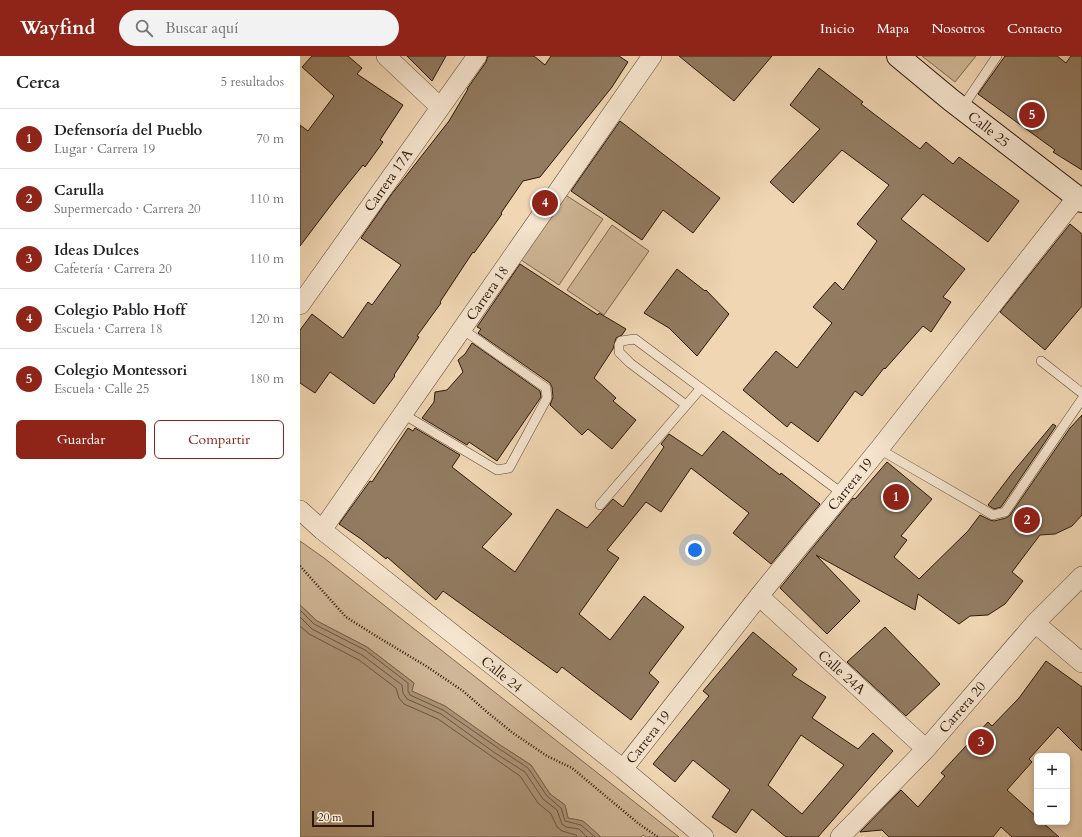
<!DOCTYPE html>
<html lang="es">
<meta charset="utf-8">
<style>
:root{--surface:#fff;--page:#f2f2f2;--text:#202124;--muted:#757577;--line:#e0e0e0;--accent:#8f2418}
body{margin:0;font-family:Cardo,serif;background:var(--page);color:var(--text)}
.controls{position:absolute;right:12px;bottom:12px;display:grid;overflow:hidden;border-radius:6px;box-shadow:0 2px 6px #0003}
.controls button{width:36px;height:36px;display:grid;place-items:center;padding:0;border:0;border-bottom:1px solid var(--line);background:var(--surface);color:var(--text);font:20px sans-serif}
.scale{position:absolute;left:12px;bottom:10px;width:62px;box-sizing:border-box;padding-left:4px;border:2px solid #2c1808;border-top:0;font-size:11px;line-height:14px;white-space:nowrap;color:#2c1808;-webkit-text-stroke:3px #f5e4ce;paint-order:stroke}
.you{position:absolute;left:395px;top:494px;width:14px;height:14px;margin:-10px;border:3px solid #fff;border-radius:50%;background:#1a73e8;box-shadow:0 0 0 6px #1a73e833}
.badge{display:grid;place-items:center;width:26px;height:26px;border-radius:50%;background:var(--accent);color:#fff;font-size:13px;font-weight:700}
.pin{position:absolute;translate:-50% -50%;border:2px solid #fff;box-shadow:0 1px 4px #0006}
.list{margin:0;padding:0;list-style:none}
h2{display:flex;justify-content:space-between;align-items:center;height:52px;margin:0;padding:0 16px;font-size:17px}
h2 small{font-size:13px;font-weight:400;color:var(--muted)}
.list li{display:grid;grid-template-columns:26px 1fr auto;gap:12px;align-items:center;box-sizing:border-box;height:60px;padding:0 16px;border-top:1px solid var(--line)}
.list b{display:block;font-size:15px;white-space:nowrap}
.list p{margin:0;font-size:13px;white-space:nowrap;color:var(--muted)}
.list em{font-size:13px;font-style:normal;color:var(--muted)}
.actions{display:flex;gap:8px;padding:12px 16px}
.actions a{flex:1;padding:9px 0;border:1px solid var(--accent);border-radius:6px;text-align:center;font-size:14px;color:var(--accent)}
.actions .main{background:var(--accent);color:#fff}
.icon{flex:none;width:22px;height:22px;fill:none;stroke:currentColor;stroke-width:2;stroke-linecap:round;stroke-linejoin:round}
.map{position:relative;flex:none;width:782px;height:781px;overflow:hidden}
header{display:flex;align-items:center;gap:24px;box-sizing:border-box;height:56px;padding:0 20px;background:var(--accent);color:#fff}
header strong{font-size:19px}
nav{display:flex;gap:22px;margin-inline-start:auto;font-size:14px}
.search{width:280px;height:36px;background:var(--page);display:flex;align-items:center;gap:10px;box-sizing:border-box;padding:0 14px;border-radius:22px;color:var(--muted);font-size:15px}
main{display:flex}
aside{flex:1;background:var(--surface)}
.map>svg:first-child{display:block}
.green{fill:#cfb696;stroke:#7e674f}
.water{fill:#ad9579;stroke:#79634c}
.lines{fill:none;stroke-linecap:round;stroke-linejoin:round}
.shore{stroke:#6c5640;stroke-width:1}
.building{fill:#927b61;stroke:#2c1808;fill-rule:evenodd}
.service-casing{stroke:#5d4833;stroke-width:10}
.minor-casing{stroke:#5d4833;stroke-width:20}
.secondary-casing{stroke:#2c1808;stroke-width:24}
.path{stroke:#2c1808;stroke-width:2.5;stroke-dasharray:1 2;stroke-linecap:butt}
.service{stroke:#f5e4ce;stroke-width:9}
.minor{stroke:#f5e4ce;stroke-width:19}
.secondary{stroke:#f5e4ce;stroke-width:22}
.labels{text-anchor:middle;stroke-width:3;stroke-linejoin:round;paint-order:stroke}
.street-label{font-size:14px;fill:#2c1808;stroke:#f5e4ce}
</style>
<header>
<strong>Wayfind</strong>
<div class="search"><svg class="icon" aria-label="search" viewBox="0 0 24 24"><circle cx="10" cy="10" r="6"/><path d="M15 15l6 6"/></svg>Buscar aquí</div>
<nav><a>Inicio</a><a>Mapa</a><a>Nosotros</a><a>Contacto</a></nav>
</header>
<main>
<aside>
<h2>Cerca<small>5 resultados</small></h2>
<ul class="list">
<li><span class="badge">1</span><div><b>Defensoría del Pueblo</b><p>Lugar · Carrera 19</p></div><em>70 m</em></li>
<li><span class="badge">2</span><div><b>Carulla</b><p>Supermercado · Carrera 20</p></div><em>110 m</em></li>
<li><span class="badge">3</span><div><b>Ideas Dulces</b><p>Cafetería · Carrera 20</p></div><em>110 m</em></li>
<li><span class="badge">4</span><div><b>Colegio Pablo Hoff</b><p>Escuela · Carrera 18</p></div><em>120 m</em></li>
<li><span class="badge">5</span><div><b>Colegio Montessori</b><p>Escuela · Calle 25</p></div><em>180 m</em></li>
</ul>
<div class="actions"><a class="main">Guardar</a><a>Compartir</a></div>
</aside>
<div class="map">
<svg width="782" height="781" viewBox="0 0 782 781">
<rect width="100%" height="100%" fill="#f0d6b3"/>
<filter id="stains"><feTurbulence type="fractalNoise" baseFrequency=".005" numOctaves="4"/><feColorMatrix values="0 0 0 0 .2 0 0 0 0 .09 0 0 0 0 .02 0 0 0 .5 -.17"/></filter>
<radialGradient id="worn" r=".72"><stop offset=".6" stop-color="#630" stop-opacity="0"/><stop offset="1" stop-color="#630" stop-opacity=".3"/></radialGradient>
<!-- green -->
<path class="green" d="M622,0H676L655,26Z
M264,138L303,163L259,229L221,204Z
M312,169L349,195L304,259L267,234Z
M0,485L24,502L379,781H346L343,779L341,781H301L283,765L268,762L265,749L250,738L231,709L200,689L145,650L111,635L114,627L67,591L17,565L0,549Z"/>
<!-- water -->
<path class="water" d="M0,549L17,565L67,591L114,627L112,635L145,650L200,689L231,709L250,738L265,749L268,762L283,765L301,781H0Z"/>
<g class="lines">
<!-- shore -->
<path class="shore" d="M0,554L14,568L65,594L108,627V635L110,639L143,654L198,692L228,712L247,740L261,752L265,765L281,769L295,781
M0,561L12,573L62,599L102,629L103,637L107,643L141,658L195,697L225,716L243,743L257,754L262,768L266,771L279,773L287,781
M0,570L9,578L59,604L96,632L99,642L104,648L138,663L220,720L238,747L251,758L257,771L262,775L276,779L278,781"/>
</g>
<!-- building -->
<path class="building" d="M12,0H48L62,12L57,18L103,49L80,84L83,86L65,111L63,109L34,145L0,190V69L8,75L34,40L2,11Z
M107,0H146L132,25Z
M188,0H234L245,9L251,0H319L328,6L312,31L240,121L223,125L201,157L202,158L174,197L173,196L140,246L141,247L117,280L119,281L94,319L95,320L74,348L30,316L15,337L0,327V274L12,258L43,282L68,246L72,249L101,209L61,182L91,139L149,65L168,33H167L186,6Z
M379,0H472L434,45Z
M705,0H757L766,7L771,0H782V114L753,96L755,94L678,38Z
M519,12L563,46L561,48L620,93L626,86L653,108L659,101L719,145L688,186L623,138L601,163L665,213L643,241L651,246L631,276L623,270L585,313L584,312L562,340L555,335L518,386L491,366L487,371L443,334L476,295L497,312L532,267L513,251L535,226L543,234L577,185L557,168L589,129L542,94L493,147L470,126L520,73L490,49Z
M320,65L420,142L393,177L363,154L342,184L271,135Z
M770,168L782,178V250L745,294L700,256Z
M220,208L298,259L299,257L326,273L322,279L316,282L313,293L294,322L316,342L313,345L336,364L312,393L288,373L282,379L250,349L253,341L252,331L250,327L178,277L181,273L177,271Z
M377,213L405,235L406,234L429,258L397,300L369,272L344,257Z
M172,287L240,335L241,341L197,405L169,386L167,389L122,362L134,346L135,336L147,334L163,316L158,304L165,298Z
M782,359V459L772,470L755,478L740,479L712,516L723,525L705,548L688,559L670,560L659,568L618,538L615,554L516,499L560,545L527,578L480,532L553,442L555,443L587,406L632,443L601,480L607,484L594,501L619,523L668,475L680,459L690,464L694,465L706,462L710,459L770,372Z
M753,368L756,370L701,451L694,453L688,449L713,416Z
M108,372L113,375L115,372L160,399L152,411L212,458L182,491L215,516L257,453L287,472L313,443L323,451L364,391L361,388L369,378L402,400L423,375L480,419L481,417L520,448L471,508L433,477L449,457L391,412L361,456L346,446L307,494L319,502L279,558L310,584L344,540L384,571L349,617L359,626L331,664L262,611L257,617L143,535L136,544L87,501L86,503L61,483L39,468L70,425L72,426Z
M585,571L640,628L606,660L547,606Z
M453,576L497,613L492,619L526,641L512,662L558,693L573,677L593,695L518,781H486L452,753L436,777L412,761L430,734L393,704L375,726L353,708L409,640L403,635ZM501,679L544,709L502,758L468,729Z
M746,605L782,631V695L758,671L729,703L732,706L707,734L737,761V766H742L759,781H712L701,771L693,781H589L582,774L560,776L601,734L618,751L645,720L641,717L688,666L692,670L719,642Z"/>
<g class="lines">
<!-- service casing -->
<g class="service-casing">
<path id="service" d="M662,52L697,0
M741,305L782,337
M386,349L330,307L319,296V289L321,285L335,283L543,438
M103,358L197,414L209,412L247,342L246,332L162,273
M579,393L693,459L705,456L782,343
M300,449L401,332"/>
</g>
<!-- minor casing -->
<g class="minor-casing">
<path id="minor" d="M86,0L140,51
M0,249L177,0
M0,454L22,474L323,713L404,781
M22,474L352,0
M459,540L626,693
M735,567L782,607
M323,713L459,540L579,393L777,141
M540,781L626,693L735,567L782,520"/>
</g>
<!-- secondary casing -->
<g class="secondary-casing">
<path id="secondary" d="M598,0L651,44L782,145"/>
</g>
<!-- path -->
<path class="path" d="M0,510L46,561L76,580L126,610L163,635L187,656L213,677L247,700L272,712L339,768L358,781"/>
<!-- service -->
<use href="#service" class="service"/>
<!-- minor -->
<use href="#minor" class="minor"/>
<!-- secondary -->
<use href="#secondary" class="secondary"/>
</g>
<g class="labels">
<!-- street labels -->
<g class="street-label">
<text transform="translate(689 73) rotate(38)" y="5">Calle 25</text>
<text transform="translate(88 124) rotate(-55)" y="5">Carrera 17A</text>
<text transform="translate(187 237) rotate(-55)" y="5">Carrera 18</text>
<text transform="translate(550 428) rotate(-51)" y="5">Carrera 19</text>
<text transform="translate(542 616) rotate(42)" y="5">Calle 24A</text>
<text transform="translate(202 618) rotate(39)" y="5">Calle 24</text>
<text transform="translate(662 651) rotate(-49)" y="5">Carrera 20</text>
<text transform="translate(348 681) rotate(-52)" y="5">Carrera 19</text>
</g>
</g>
<rect width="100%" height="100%" filter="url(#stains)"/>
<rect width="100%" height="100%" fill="url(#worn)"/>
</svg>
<div class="controls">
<button>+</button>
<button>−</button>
</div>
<div class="scale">20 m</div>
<div class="you"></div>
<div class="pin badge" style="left:596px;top:441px">1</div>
<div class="pin badge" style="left:727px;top:464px">2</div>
<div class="pin badge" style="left:681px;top:686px">3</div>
<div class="pin badge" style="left:245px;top:147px">4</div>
<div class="pin badge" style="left:732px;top:59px">5</div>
</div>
</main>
